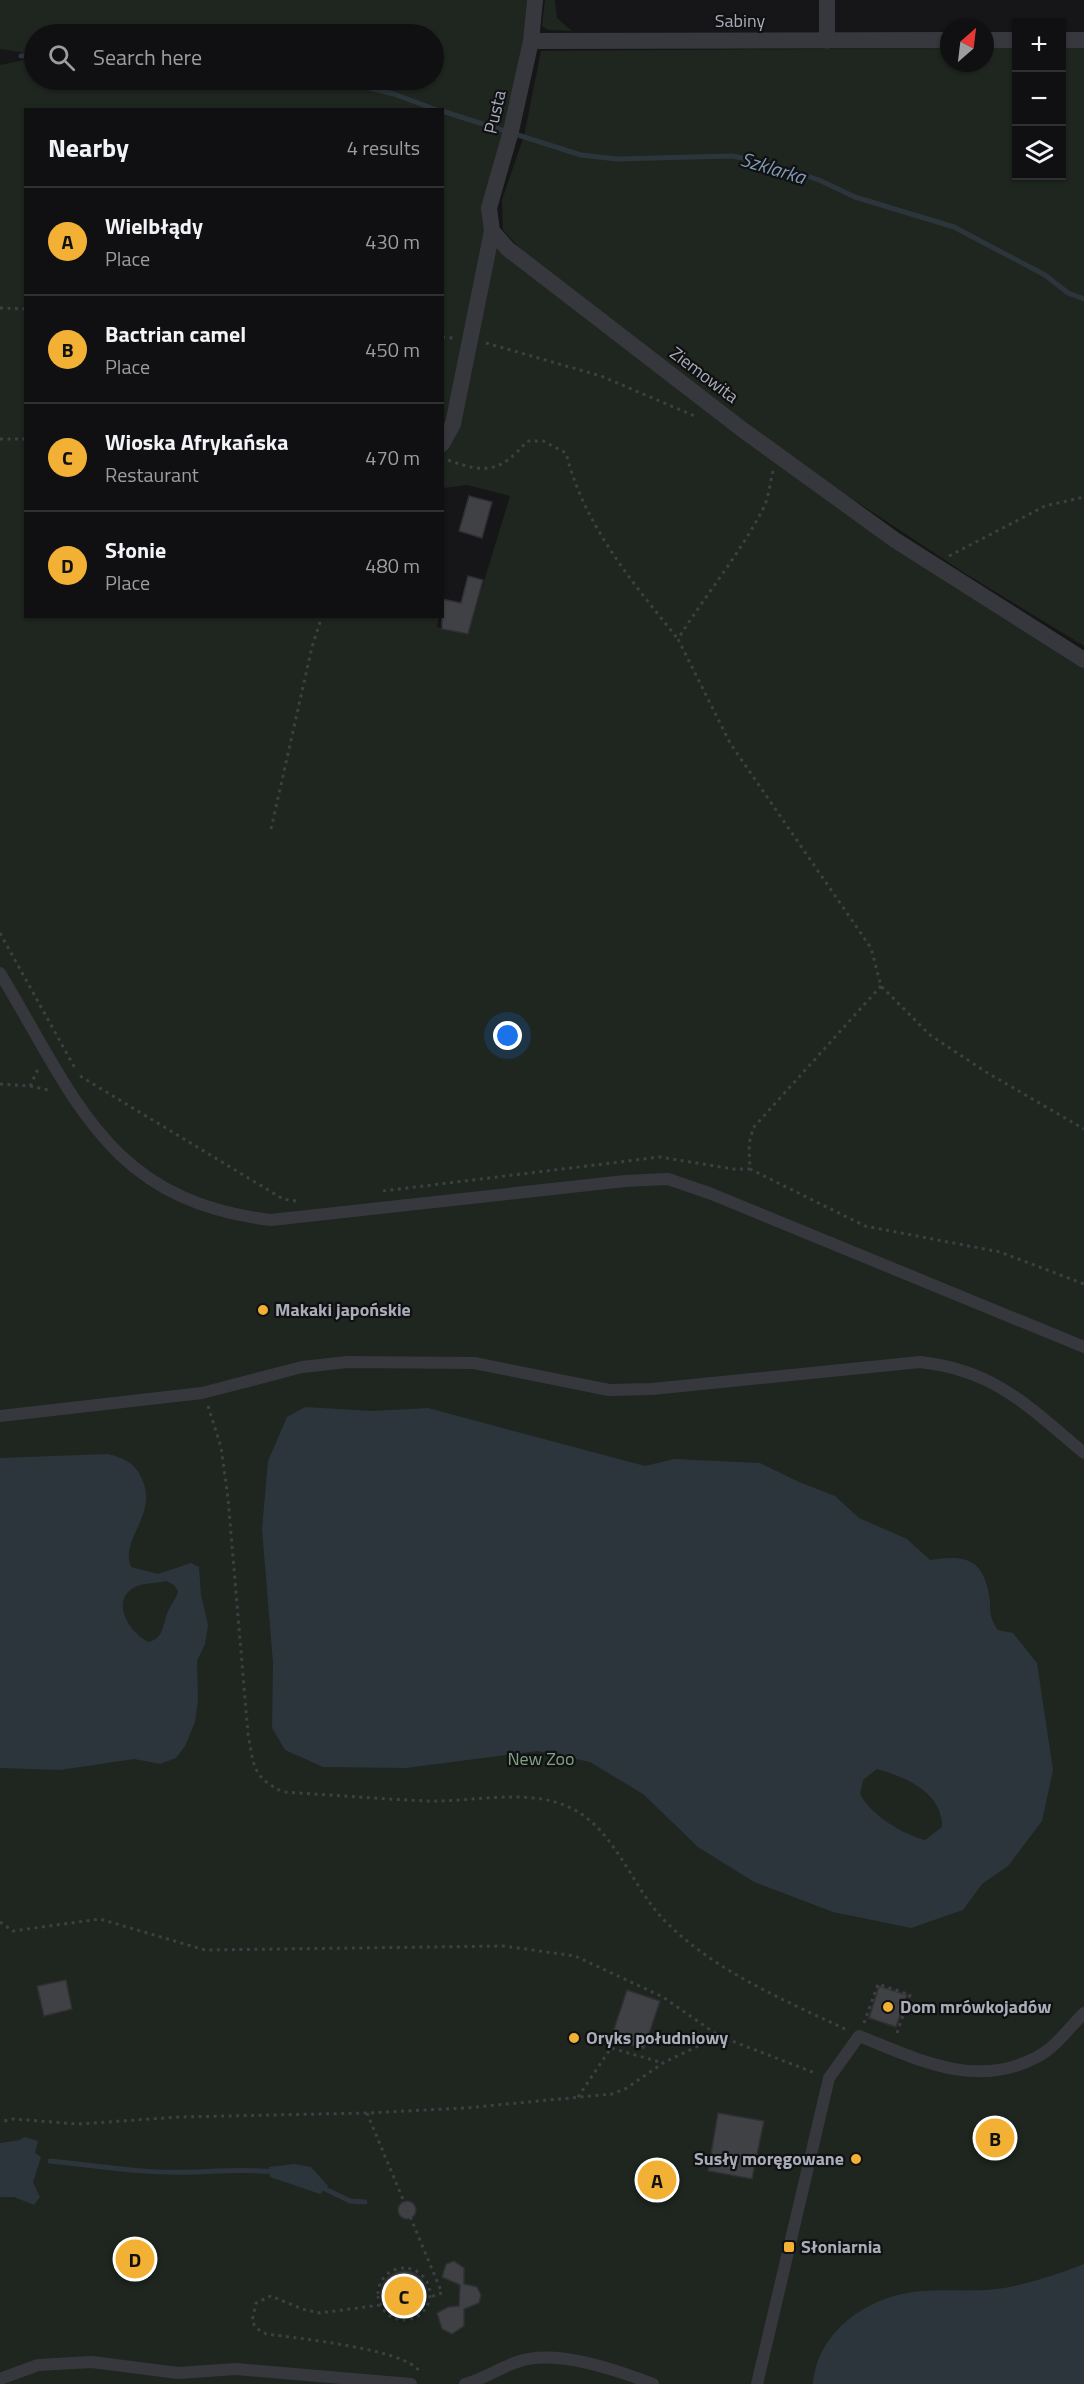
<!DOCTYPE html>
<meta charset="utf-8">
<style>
:root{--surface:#101012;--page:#19191b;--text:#f1f3f6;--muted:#9c9d9f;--line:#303032;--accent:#f2b134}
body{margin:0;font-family:"Titillium Web",sans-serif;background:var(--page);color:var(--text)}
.controls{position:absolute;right:18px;top:18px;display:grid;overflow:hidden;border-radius:0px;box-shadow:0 2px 4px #0004}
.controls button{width:54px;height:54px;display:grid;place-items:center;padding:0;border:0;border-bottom:2px solid var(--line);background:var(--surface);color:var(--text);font:30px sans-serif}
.compass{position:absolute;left:940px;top:18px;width:54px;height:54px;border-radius:50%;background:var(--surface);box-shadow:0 2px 4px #0004;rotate:28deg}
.you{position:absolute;left:508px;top:1036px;width:21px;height:21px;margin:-15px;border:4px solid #fff;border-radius:50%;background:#1a73e8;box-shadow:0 0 0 9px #1a73e833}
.badge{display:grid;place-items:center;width:39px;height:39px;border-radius:50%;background:var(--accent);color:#111;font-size:20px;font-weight:700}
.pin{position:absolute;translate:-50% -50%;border:3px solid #fff;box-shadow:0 2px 6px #0006}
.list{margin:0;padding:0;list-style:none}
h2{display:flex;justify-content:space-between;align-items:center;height:78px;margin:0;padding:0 24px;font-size:26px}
h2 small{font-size:20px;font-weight:400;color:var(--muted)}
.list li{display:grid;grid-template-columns:39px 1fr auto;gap:18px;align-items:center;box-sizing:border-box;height:108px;padding:0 24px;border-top:2px solid var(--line)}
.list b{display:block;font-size:22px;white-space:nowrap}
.list p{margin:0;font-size:20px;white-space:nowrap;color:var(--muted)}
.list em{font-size:20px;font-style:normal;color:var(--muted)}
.icon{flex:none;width:33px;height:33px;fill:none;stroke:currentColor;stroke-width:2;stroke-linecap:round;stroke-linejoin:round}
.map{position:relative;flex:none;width:1084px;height:2384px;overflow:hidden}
.search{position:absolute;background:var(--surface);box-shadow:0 2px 4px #0004;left:24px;top:24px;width:420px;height:66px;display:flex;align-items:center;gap:15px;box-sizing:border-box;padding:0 21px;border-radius:33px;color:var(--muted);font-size:22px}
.panel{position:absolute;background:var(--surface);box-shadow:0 2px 4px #0004;left:24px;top:108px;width:420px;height:510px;border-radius:0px}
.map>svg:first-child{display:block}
.green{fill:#1e261f;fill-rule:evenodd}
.water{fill:#2c353c;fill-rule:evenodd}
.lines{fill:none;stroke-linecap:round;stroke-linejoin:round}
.stream{stroke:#2c353c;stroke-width:5}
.building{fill:#404145;stroke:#303034;stroke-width:1.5}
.path{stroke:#3d3f44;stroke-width:3;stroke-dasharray:3 4.5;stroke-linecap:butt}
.pedestrian{stroke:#37383d;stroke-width:12}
.minor{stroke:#37383d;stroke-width:16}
.poi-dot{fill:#f2b134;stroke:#111113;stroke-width:2}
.labels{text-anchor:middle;stroke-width:4.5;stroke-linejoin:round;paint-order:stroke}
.street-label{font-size:18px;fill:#a8adb8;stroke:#111113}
.poi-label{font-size:18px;font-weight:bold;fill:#a8adb8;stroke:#111113;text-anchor:start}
.park-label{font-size:18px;fill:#7fa381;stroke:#111113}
.water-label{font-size:20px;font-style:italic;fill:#7f9bb3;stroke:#111113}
</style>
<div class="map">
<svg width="1084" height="2384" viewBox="0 0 1084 2384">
<rect width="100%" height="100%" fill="#161618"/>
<!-- green -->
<path class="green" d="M0,0H527L522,53L492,241L1084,667V2384H0V65L24,60L26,53L0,49ZM34,34H434V80H34ZM26,110H442L443,488L467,485L510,496L468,634L437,627L439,617L26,616Z
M545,0H555L557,18L572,31L548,30L542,26Z
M1062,47H1084V646L963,572L789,457L523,252L503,230L502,200L524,136L541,51L949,48V63H985V48H1016V176H1062Z"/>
<!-- water -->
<path class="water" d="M305,1407L373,1411L428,1408L645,1466L674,1459L760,1463L799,1482L835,1496L859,1518L907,1539L930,1560C958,1556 981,1555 988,1590C993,1609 986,1613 998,1630L1013,1633L1037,1663L1053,1770L1042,1821L1008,1866L982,1884L963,1910L911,1928L833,1912L754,1882L698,1847L643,1794L590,1762L538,1751L406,1768L323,1767L285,1750L272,1728L273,1663L262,1529L268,1461L287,1417ZM877,1769C906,1777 943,1793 942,1827L925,1840C902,1834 871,1815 860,1794L863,1780Z
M108,1454C123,1458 134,1462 141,1477C160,1514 119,1539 131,1567L158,1574L191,1563L199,1567L201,1595L208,1625L205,1644L197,1661L198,1700L195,1722L185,1746L176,1758L160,1764L134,1759L60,1770L0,1768V1458ZM166,1581L174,1585L178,1591C176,1600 170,1605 167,1614C162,1627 164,1637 149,1642C129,1633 108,1599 137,1586C145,1583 157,1583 166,1581Z
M24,2137L38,2141L35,2153L41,2157L33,2182L40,2197L34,2205L14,2197H0V2143L20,2140Z
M294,2164L311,2167L328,2186L320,2194L270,2177L269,2167Z
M1084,2264V2384H813C818,2329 870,2295 922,2291C946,2289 971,2292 996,2289C1019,2287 1062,2273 1084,2264Z"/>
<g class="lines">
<!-- stream -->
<path class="stream" d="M21,56L34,55
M337,80L394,94L437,110
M442,111L581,155L617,159L732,156L768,163L819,180L855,197L954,227L1045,275L1068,293L1084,299
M50,2161C98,2166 146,2174 193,2172C221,2171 248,2169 277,2172
M319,2186L350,2201L365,2202"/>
</g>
<!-- building -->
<path class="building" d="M469,496L492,502L482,538L459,531Z
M468,576L483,580L468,634L442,629V599L461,603Z
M66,1980L72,2009L44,2016L37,1986Z
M879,1986L907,1995L896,2027L869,2018Z
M627,1990L660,2001L644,2049L611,2038Z
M718,2113L764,2121L752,2179L708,2171Z
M398 2210a9 9 0 1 1 18 0a9 9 0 1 1-18 0Z
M454,2261L464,2268V2284L477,2287L481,2295L479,2303L464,2309V2326L452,2334L442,2329L437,2313L448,2307L459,2306L460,2285L442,2277L446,2264Z
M381 2294a23 23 0 1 1 46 0a23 23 0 1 1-46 0Z"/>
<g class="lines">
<!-- path -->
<path class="path" d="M0,308L26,309
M442,337L453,338
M486,343L601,376L697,417
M0,439H26
M448,460C486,474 501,472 527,441H543L566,453C584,525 632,582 678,639
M773,471C770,482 769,496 764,507C740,554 706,594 678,639L730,743L871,948L881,986L930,1035L986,1072L1084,1129
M949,556L1045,506L1084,497
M271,829L312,647L322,616
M0,933L76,1070
M881,986L753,1128L749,1144L750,1169L865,1226L1000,1252L1084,1284
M80,1076L283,1199L296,1201
M0,1084L30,1086L38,1069
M30,1086L52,1091
M383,1191L660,1157L733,1169H750
M208,1406L221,1447L228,1498L248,1734C254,1766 252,1777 283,1792C332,1795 380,1799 428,1801C472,1802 523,1789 564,1805C614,1824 630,1885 664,1920C714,1971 784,2000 847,2030
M0,1922L13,1931L100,1919L205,1950L504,1946L575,1956L663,1997L719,2036L663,2063L627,2088L612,2094L465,2108L367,2113L180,2117L78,2124L13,2119L0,2122
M864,2023L878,1984L910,1995L896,2036
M719,2036L815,2073
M578,2097L611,2048L663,2063
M367,2113L442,2293L430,2297
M378 2294a26 26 0 1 1 52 0a26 26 0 1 1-52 0Z
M380,2305L320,2313L302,2309L271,2296L256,2303L252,2321L256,2328L266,2334C295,2338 405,2349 419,2371"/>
<!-- pedestrian -->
<path class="pedestrian" d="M0,973C76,1099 108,1201 271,1220L625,1181L668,1179L709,1193L1084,1347
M0,1416L202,1393L302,1367L347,1362L474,1363L609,1390L652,1389L920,1362C995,1370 1029,1407 1084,1453
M0,2379L38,2365L92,2362L178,2373L236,2369L411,2384
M465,2384C484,2379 499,2368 517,2362C555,2348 617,2370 653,2384
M757,2384L829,2078L859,2036C917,2059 976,2090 1037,2057C1055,2048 1070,2027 1084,2013"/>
<!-- minor -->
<path class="minor" d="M827,0V41
M985,40H1016
M1062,40H1084
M531,41L949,40
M492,231L508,249L743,430L895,540L1084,660
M442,444L453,424L492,231L489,208L511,131L531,41L535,0"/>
</g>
<!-- markers -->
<g class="poi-dot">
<circle cx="263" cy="1310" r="6"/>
<circle cx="888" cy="2007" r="6"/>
<circle cx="574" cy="2038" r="6"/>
<circle cx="856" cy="2159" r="6"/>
<rect x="783" y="2241" width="12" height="12" rx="3"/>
</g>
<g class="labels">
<!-- street labels -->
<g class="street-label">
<text x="740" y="27">Sabiny</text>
<text transform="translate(495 112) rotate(-77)" y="6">Pusta</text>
<text transform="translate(704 375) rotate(37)" y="6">Ziemowita</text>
</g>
<!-- poi labels -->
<g class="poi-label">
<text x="275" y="1316">Makaki japońskie</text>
<text x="900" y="2013">Dom mrówkojadów</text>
<text x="586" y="2044">Oryks południowy</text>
<text x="844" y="2165" text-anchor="end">Susły moręgowane</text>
<text x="801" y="2253">Słoniarnia</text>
</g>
<!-- park labels -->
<g class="park-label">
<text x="541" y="1765">New Zoo</text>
</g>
<!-- water labels -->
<g class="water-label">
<text transform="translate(773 168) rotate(17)" y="7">Szklarka</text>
</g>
</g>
</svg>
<div class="controls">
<button>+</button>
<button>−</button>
<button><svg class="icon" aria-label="layers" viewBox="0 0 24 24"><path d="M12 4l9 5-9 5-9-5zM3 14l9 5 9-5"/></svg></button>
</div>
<svg class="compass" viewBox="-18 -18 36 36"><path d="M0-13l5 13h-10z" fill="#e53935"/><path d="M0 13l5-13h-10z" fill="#9c9d9f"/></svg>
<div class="you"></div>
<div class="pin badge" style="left:657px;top:2180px">A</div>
<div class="pin badge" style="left:995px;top:2138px">B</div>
<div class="pin badge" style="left:404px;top:2296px">C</div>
<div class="pin badge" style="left:135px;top:2259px">D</div>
<div class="search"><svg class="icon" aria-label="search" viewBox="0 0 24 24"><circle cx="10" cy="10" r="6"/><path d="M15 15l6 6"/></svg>Search here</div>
<section class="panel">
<h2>Nearby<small>4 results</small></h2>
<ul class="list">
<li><span class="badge">A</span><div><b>Wielbłądy</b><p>Place</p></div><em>430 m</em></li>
<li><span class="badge">B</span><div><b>Bactrian camel</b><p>Place</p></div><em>450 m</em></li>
<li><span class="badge">C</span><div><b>Wioska Afrykańska</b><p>Restaurant</p></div><em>470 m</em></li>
<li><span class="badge">D</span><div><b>Słonie</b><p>Place</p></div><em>480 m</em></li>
</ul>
</section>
</div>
